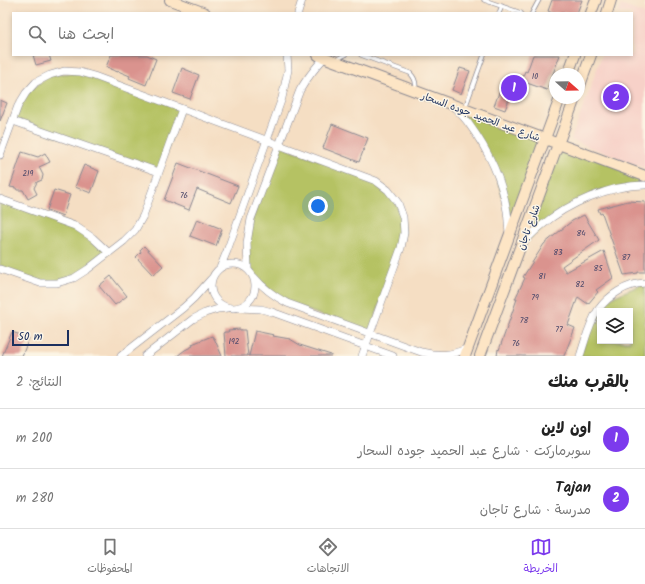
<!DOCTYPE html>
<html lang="ar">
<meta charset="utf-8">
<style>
:root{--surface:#fff;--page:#f2f2f2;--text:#222;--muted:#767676;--line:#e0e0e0;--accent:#7c3aed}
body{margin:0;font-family:Kalam,"Playpen Sans Arabic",sans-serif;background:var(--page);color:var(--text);direction:rtl}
.controls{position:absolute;right:12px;bottom:12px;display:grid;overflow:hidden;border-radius:0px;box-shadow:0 2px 6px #0003}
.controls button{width:36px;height:36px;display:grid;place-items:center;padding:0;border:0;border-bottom:1px solid var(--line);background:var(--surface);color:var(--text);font:20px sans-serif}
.compass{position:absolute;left:549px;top:68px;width:36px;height:36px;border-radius:50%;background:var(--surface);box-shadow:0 2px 6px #0003;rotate:110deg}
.scale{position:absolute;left:12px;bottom:10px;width:57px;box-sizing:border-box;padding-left:4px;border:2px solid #1b2f5e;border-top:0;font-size:11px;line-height:14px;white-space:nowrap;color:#1b2f5e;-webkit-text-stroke:3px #fcf5e5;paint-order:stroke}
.you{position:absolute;left:318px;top:206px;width:14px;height:14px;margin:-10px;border:3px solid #fff;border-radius:50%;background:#1a73e8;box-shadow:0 0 0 6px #1a73e833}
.badge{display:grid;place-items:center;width:26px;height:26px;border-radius:50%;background:var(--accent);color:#fff;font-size:13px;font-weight:700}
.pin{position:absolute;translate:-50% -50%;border:2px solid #fff;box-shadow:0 1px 4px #0006}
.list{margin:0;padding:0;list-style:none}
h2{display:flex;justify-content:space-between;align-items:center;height:52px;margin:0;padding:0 16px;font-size:17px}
h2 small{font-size:13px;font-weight:400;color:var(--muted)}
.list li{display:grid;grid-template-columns:26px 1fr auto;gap:12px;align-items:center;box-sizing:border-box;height:60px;padding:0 16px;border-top:1px solid var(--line)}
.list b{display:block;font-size:15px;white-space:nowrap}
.list p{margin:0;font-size:13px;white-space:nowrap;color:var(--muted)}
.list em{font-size:13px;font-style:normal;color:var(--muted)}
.icon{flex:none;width:22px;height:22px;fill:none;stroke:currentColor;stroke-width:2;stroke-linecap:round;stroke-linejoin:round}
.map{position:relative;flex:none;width:645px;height:356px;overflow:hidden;direction:ltr}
.search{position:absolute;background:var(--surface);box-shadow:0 2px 6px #0003;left:12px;right:12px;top:12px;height:44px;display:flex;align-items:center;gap:10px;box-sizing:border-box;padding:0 14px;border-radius:0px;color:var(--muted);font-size:15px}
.sheet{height:172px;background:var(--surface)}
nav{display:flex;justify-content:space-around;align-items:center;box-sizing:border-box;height:56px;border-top:1px solid var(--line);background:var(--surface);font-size:11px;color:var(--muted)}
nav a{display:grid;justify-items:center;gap:2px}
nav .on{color:var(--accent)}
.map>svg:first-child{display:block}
.built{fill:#f7d1c8}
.green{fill:#b5c263;stroke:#687860;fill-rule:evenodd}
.building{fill:#da938e}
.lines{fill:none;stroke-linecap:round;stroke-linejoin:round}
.lane-casing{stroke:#888690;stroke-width:5}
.street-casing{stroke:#888690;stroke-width:8}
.secondary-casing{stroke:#888690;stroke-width:12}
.lane{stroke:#fff;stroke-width:3.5}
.street{stroke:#fff;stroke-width:7}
.secondary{stroke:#fde5c5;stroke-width:10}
.labels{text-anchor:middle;stroke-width:3;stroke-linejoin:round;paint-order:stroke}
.number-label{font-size:8px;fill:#4b486a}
.street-label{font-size:10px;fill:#1b2f5e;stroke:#fcf5e5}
</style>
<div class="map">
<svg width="645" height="356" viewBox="0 0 645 356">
<rect width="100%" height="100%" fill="#fcf5e5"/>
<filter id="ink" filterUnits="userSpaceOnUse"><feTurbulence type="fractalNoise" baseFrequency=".025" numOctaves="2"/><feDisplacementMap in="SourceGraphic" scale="8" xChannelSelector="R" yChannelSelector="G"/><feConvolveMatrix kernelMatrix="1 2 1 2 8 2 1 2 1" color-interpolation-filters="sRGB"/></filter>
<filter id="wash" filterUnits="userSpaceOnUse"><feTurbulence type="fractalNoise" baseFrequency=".012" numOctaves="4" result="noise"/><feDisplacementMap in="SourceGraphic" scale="16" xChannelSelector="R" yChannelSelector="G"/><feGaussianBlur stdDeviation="0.9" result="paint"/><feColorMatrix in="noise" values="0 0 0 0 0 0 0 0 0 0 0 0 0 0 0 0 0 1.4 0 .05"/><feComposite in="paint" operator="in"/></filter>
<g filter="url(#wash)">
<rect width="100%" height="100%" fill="#f5dec3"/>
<!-- built -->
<path class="built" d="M621,5L645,14V168L571,140L602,55H632V13H618Z"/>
<!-- green -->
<path class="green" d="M80,72L182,109L159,172L13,121L26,93L50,75Z
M453,105L544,139L509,235L507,211L493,165Z
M558,144L645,176V185L614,189L564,210L522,245Z
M279,145L376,181L398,203L404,233L370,333L287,303L254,277L252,272L248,268V231Z
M0,199L75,226L109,253L74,278L40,283L0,269Z
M645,283V356H580L591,324L608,299ZM600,311H630V341H600Z"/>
<g id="blocks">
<!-- building -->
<path class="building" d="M552,0H582L577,13H552L548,11Z
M33,55H49L51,61L36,65Z
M111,55H147L156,59L146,85L129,78L130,76L118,71V72L110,69V68L106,67Z
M533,55H560L547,90L521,81L525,71L527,72Z
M182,68L199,75L190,99L173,93Z
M460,68L470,71L461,94L452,90Z
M503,82L514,86L505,110L494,106Z
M0,100L7,103L0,121Z
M332,124L368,138L359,162L323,148Z
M22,152L38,157L45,153L50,162L39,167L43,175L42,180L37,182L34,188L37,194L28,199L23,190H17L16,188L10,187Z
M178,163L238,186L231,203L197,189L189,210L164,200Z
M84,165L99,171L91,193L75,187Z
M54,190L70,195L63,216L47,210Z
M628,201L645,202V272H638V273L624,275L602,213L600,214L598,209Z
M584,215L599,240L562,266L566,272L604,251L613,278L596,290L598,292L588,304L578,297L568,325L575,328L564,356H497L498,349L499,350L517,299H515L525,278L523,277L544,244L572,221Z
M197,219L222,229L216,246L190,236Z
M144,246L163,266L153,275L136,257L141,252L140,250Z
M111,276L127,296L115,305L99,286Z
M240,329V330H245L248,356H226L224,332H229L228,330Z
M255,331L274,335L273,336L290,339L300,345L331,355V356H249Z
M12,332L29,338L22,356H2Z
M212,336L213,338H214L222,356H177L185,350L193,346L192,344Z"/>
</g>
</g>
<g filter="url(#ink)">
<use href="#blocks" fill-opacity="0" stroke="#888690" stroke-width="1"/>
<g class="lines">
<!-- lane casing -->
<g class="lane-casing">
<path id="lane" d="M484,0L521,13
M499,13L502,6
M532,13L539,0
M361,55L410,73C415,78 417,83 415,90
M337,59L345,55
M465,108L484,55"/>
</g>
<!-- street casing -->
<g class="street-casing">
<path id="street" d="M298,13L302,0
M453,106C459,112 465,118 469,124C488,150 502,180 507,211C508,218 508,225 509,232
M13,121L159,172
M0,155L18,106L26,93L36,82L50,75L64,71L80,72L94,76L376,181L388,190L398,203L403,217L404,233L401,248L362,356
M0,199L75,226L93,238L109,253
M523,243C529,237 535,231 541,226C568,203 610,185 645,185
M211 286a22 22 0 1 1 44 0a22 22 0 1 1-44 0Z
M220,268L227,251L282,98L288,70L287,55
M248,268L247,243L251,219L300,90C307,78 315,68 325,57
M0,269L40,283H57L74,278L88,269L124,241L135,230L143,216L182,109
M254,277C264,289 274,296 287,303L421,352C439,356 451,356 468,348
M239,308L261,309L272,312L393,356
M121,356L183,308L194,298L211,279
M145,356L193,319L205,313L218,309L228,308
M580,356C585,341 589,323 598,310C609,295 626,284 645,283"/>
</g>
<!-- secondary casing -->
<g class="secondary-casing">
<path id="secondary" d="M170,0L205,13
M591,13L596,0
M607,13L611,0
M318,55L645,176
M568,74L575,55
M579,88L591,55
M465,356L560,98
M480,356L575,98"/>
</g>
<!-- lane -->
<use href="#lane" class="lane"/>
<!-- street -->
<use href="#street" class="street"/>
<!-- secondary -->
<use href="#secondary" class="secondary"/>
</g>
</g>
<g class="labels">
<!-- number labels -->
<g class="number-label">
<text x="535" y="79">10</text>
<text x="28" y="176">219</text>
<text x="184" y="198">76</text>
<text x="581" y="236">84</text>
<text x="558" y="255">83</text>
<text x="626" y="260">87</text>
<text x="598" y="271">85</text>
<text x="542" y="279">81</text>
<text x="580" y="287">82</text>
<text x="535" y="300">79</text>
<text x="524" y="323">78</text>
<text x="559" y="332">77</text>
<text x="234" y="344">192</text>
<text x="516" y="346">76</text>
</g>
<!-- street labels -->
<g class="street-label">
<text transform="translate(481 116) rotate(20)" y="4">شارع عبد الحميد جوده السحار</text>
<text transform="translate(528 227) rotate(-70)" y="4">شارع تاجان</text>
</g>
</g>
</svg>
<div class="controls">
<button><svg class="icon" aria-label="layers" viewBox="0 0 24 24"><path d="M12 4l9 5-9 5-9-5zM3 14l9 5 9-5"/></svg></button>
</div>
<svg class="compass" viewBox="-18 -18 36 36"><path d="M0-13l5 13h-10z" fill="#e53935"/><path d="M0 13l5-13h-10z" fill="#767676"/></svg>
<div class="scale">50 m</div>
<div class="you"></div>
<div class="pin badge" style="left:514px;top:88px">1</div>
<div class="pin badge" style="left:616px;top:97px">2</div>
<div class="search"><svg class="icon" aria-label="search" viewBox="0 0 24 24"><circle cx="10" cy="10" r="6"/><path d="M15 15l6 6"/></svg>ابحث هنا</div>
</div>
<section class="sheet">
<h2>بالقرب منك<small>النتائج: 2</small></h2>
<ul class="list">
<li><span class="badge">1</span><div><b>اون لاين</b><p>سوبرماركت · شارع عبد الحميد جوده السحار</p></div><em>200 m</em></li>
<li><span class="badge">2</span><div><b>Tajan</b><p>مدرسة · شارع تاجان</p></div><em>280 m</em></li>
</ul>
</section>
<nav>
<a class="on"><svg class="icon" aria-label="map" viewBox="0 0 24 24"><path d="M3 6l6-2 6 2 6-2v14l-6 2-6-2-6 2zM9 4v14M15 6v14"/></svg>الخريطة</a>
<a><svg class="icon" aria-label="directions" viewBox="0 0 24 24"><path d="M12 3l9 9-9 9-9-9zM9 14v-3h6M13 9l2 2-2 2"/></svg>الاتجاهات</a>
<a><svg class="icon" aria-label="saved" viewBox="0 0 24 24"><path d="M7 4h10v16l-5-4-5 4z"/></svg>المحفوظات</a>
</nav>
